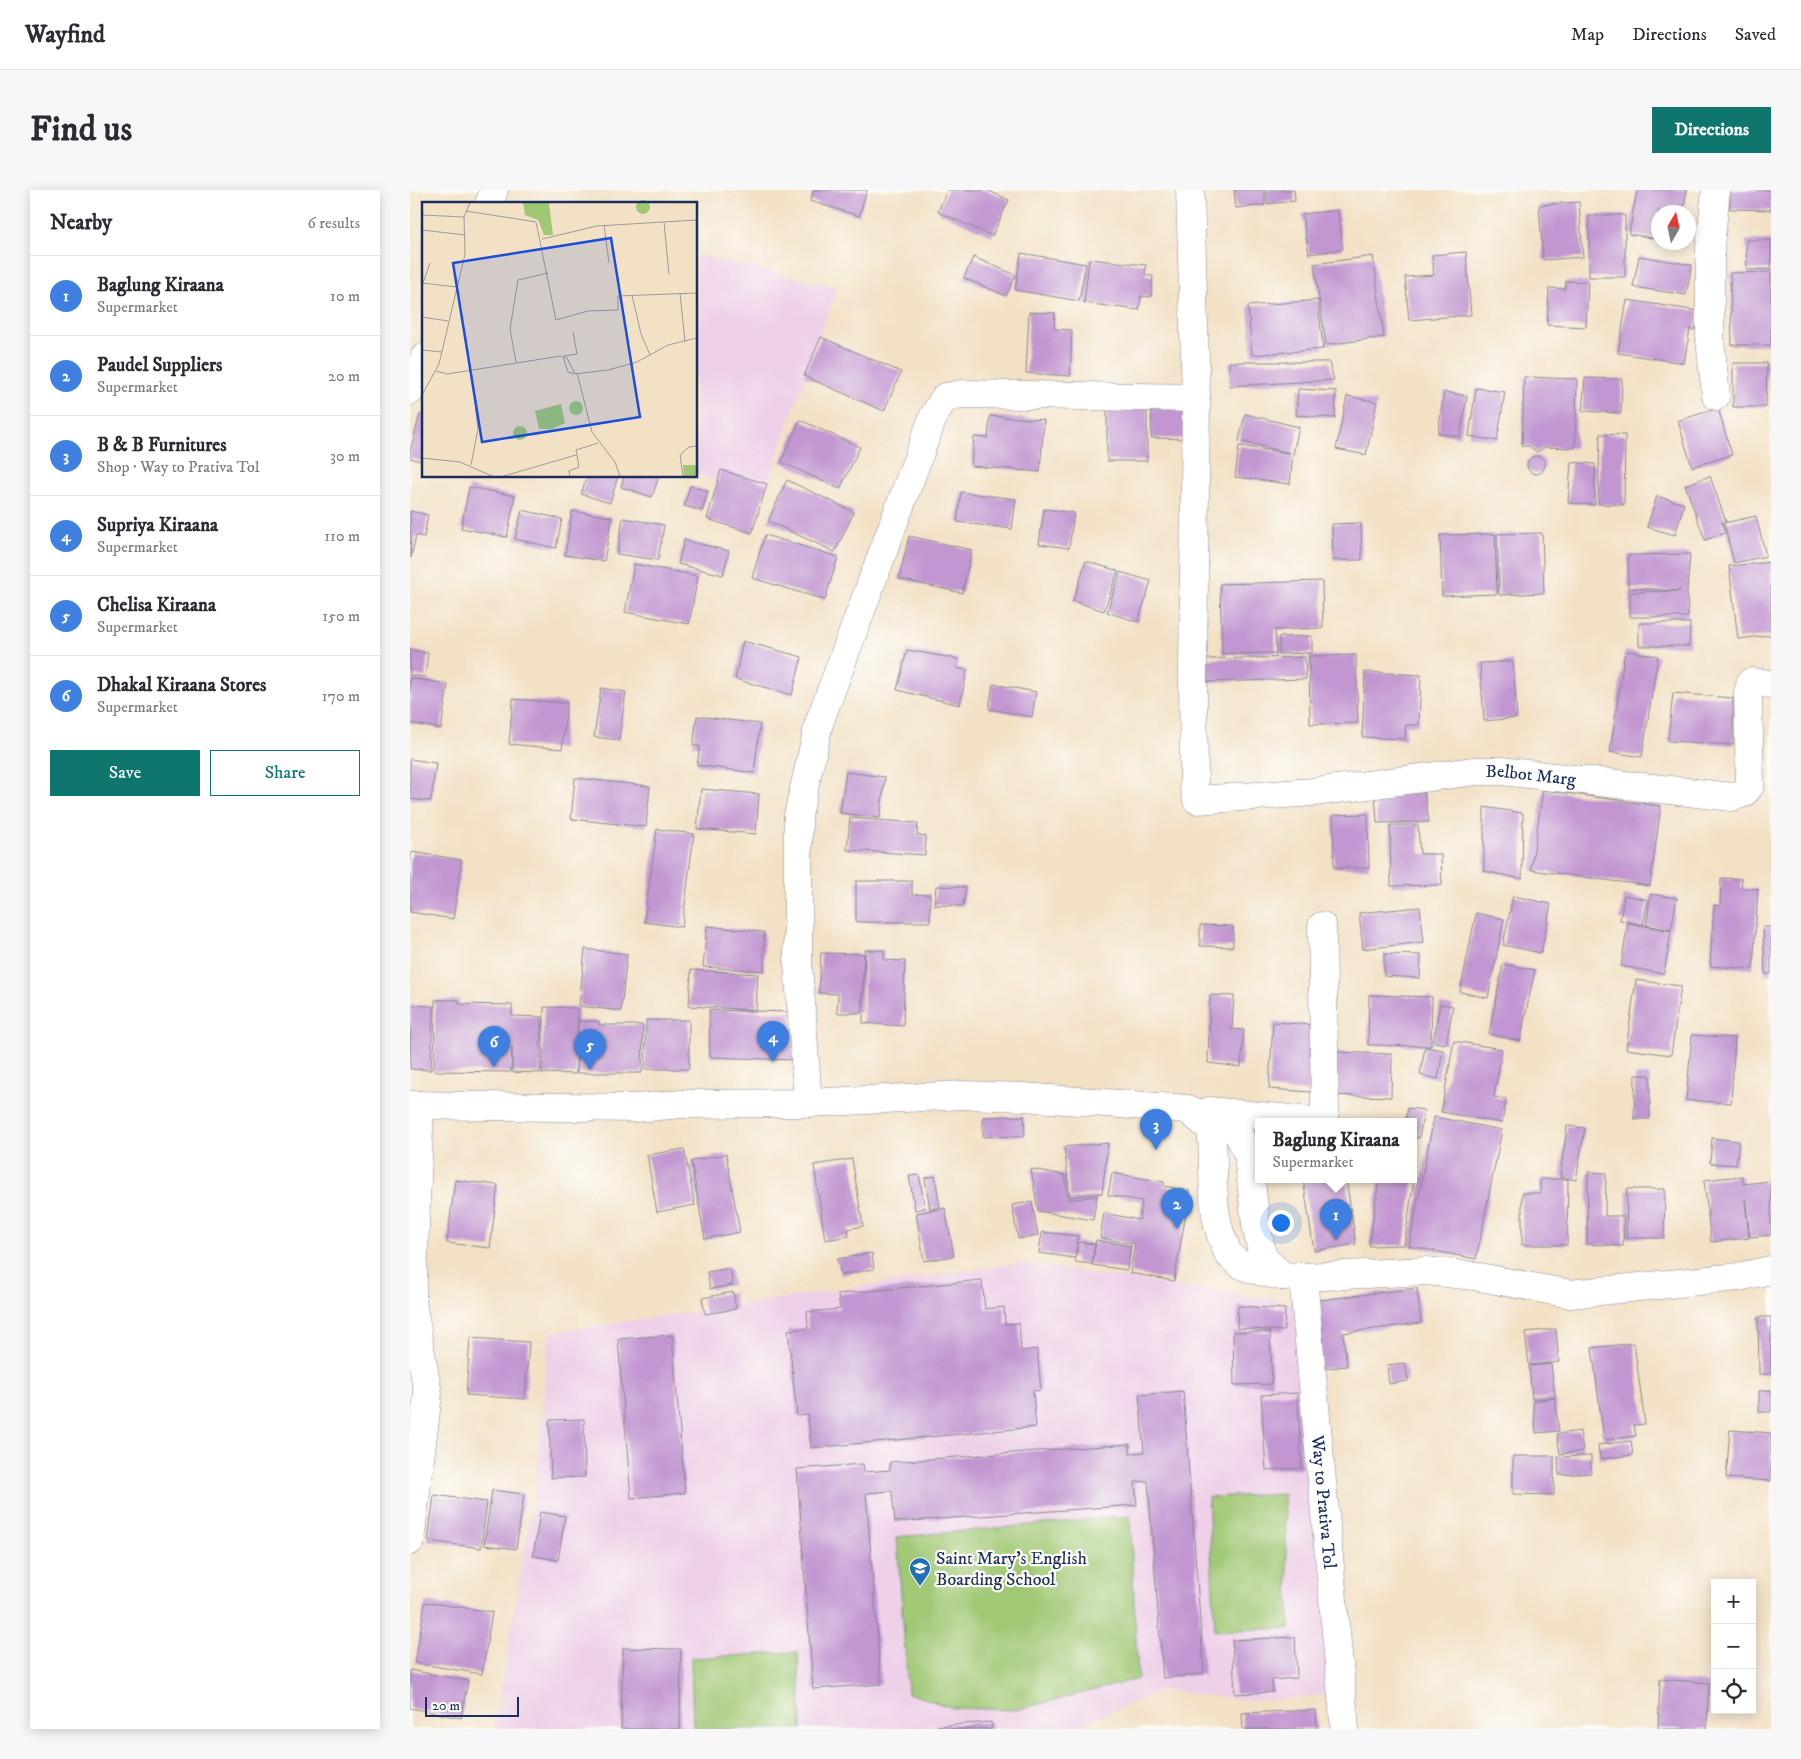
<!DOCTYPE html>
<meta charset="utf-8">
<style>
:root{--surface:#fff;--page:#f7f7f7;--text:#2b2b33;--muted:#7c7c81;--line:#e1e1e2;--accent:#0f766e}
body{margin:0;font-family:"IM FELL DW Pica",serif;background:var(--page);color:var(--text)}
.controls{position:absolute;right:15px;bottom:15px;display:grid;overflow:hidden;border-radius:0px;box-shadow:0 2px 12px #0003}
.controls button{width:45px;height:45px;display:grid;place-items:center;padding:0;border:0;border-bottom:1px solid var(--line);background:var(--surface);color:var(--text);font:25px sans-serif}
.compass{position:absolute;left:1241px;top:15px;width:45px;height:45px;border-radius:50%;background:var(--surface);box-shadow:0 2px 12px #0003;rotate:9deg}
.scale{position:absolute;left:15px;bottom:12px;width:94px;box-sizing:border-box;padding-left:5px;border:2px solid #1b2f5e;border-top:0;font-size:14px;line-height:18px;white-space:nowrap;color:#1b2f5e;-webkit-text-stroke:4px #fdfcf7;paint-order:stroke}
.you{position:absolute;left:870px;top:1032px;width:18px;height:18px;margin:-12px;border:4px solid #fff;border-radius:50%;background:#1a73e8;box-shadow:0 0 0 8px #1a73e833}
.badge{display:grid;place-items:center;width:32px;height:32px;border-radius:50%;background:var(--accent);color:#fff;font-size:16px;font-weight:700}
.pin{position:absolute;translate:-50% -41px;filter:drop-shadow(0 1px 2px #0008)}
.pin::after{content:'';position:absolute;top:26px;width:18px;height:15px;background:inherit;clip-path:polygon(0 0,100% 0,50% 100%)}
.popup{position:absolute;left:845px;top:928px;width:162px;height:65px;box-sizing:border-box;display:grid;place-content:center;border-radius:0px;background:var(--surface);filter:drop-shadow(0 1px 4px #0005);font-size:16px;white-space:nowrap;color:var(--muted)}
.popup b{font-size:19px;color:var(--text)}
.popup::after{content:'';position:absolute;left:50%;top:100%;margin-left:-10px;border:10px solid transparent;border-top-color:var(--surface)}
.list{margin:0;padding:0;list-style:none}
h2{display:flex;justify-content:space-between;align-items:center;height:65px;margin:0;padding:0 20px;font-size:21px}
h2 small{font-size:16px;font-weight:400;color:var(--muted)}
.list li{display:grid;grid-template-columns:32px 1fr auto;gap:15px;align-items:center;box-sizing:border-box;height:80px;padding:0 20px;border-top:1px solid var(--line)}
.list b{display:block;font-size:19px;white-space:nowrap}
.list p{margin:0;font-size:16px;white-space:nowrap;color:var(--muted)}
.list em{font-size:16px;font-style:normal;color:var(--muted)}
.actions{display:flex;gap:10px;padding:15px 20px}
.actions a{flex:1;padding:11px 0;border:1px solid var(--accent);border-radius:0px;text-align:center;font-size:18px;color:var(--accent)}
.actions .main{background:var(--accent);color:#fff}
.icon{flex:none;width:28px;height:28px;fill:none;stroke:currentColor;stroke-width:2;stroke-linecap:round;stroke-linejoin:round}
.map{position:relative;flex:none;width:1361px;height:1539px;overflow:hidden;border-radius:0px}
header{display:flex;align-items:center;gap:30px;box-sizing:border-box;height:70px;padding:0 25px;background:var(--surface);border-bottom:1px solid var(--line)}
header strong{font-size:24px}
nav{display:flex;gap:28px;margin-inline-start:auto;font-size:18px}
.intro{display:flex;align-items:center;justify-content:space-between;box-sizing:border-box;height:120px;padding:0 30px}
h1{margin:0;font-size:35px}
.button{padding:12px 22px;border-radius:0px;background:var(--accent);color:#fff;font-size:18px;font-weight:700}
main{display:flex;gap:30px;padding:0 30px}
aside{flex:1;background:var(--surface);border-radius:0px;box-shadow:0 2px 12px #0003}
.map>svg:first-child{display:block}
.built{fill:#eed0e8}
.green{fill:#a0c874;stroke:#5e7c69}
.building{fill:#c196d1}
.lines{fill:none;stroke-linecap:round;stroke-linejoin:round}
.minor-casing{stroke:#878892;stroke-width:29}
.major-casing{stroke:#878892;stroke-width:29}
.minor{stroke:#fff;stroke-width:28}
.major{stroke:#fff;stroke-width:28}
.labels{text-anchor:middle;stroke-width:4.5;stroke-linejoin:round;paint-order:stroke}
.street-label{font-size:18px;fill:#1b2f5e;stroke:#fdfcf7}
.poi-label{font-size:18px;fill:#1b2f5e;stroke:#fdfcf7;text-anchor:start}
.inset-road{fill:none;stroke:#9d9a9c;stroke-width:1}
.view{fill:#1d4ed8;fill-opacity:0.15;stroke:#1d4ed8;stroke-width:2.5}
.inset-edge{fill:none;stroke:#1b2f5e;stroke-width:2.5}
</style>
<header>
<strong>Wayfind</strong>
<nav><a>Map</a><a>Directions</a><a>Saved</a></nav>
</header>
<div class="intro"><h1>Find us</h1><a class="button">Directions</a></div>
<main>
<aside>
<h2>Nearby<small>6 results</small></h2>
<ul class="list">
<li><span class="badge" style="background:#3f7fe0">1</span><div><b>Baglung Kiraana</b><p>Supermarket</p></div><em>10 m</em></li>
<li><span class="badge" style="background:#3f7fe0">2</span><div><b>Paudel Suppliers</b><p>Supermarket</p></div><em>20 m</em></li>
<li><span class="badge" style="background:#3f7fe0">3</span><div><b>B &amp; B Furnitures</b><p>Shop · Way to Prativa Tol</p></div><em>30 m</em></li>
<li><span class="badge" style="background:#3f7fe0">4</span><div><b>Supriya Kiraana</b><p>Supermarket</p></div><em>110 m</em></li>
<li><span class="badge" style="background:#3f7fe0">5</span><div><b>Chelisa Kiraana</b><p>Supermarket</p></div><em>150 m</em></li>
<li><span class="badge" style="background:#3f7fe0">6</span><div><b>Dhakal Kiraana Stores</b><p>Supermarket</p></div><em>170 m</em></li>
</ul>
<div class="actions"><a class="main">Save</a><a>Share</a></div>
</aside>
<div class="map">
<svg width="1361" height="1539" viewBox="0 0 1361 1539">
<rect width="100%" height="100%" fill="#fdfcf7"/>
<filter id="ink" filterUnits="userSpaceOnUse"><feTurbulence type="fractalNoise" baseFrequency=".02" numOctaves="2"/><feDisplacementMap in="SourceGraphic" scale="10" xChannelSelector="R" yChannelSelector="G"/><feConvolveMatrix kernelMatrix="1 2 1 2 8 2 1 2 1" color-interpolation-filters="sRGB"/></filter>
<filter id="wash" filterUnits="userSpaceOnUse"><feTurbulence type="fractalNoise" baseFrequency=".0096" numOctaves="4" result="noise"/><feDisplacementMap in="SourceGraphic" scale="20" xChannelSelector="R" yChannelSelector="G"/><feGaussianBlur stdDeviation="1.12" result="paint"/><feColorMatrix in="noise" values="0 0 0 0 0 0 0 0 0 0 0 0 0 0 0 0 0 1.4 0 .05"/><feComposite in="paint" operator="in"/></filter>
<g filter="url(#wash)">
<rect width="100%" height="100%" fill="#f3e1c6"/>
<!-- built -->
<path class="built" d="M286,65L427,97L353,306L286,284Z
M610,1073L886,1113L922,1504L846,1511L751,1500L661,1539H84L126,1294L139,1143Z"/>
<!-- green -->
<path class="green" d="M874,1304L880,1438L805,1441L798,1307Z
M720,1326L728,1489L606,1520L543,1518L498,1503L487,1347Z
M388,1462L392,1539H283L281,1468Z"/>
<g id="blocks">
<!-- building -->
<path class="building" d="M404,0H457L449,26L400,11Z
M537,0H577L599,10L582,46L528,22Z
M824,0H853L855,15L826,18Z
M855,0H884L885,11L857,14Z
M1227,0H1277L1273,22H1248V49L1219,44Z
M1320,0H1361V20L1320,19Z
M1169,12L1173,67L1133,70L1129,15Z
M928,20L933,59L899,64L892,24Z
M1179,25H1215V87H1179Z
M1336,50H1361V79L1337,80Z
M1056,62L1061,125L999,130L995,87L1024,85L1022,65Z
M611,63L676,74L669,111L605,100Z
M963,66L974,147L916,155L904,74Z
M1229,66L1282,75L1276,105L1223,97Z
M563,67L606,85L596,106L554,88Z
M679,69L736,75L735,85L743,86L741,107L731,106L729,120L674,113Z
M1361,82V155H1322L1320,83Z
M1156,91L1178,92L1176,137L1137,135L1139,98L1155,99Z
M908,110L913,159L842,165L838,116Z
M1217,110L1289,121L1285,140L1280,139L1274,173L1208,163Z
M619,122L645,123L644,139L662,140L660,186L616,183Z
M411,147L491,182L474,221L394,186Z
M819,172H919L924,190L820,196Z
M1323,173H1357L1356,217H1323Z
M1114,187L1167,189L1165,258L1135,257L1127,262L1119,256H1112Z
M1175,188L1212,189L1211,223L1172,221Z
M1066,198L1095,202L1087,251L1059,246Z
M888,199L926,201L925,228L886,225Z
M1034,202L1057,206L1050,247L1028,243Z
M937,206L967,212L956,265L926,259Z
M742,212L780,213L779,249L741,248Z
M697,218H737V271H697Z
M1308,218L1322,265L1282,277L1268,231Z
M10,224L14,225V272L0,268V261Z
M835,224L889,237L883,264L880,294L825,287L829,256L880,263L829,251Z
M580,226L634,230L630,282L561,276L564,247L578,248Z
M390,230L450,257L430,299L371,272Z
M1190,244L1215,245L1214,315L1188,314Z
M1117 275a9 9 0 1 1 18 0a9 9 0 1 1-18 0Z
M1161,272L1185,274V315L1158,313Z
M311,280L357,294L342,343L297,329Z
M177,286H208L200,313L171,304Z
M214,286H249L242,307L211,297Z
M1300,286L1316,332H1312L1315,343L1295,350L1275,295Z
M377,290L444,322L425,362L358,331Z
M280,296L298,301L292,321L274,316Z
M59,297L105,306L97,347L51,338Z
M551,302L606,309L602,339L547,332Z
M1247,306L1274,314L1265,345L1237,337Z
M634,319L664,323L659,358L629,354Z
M112,320L152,329L146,358L105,349Z
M0,321L18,325L14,347L6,345L1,368Z
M162,321L202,327L194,371L155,365Z
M1346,326L1356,366L1324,373L1314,333Z
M213,328L254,335L248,370L207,364Z
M951,333L952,370H923L922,334Z
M1132,343L1134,403L1089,405L1087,344Z
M1085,344L1087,404L1032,406L1030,345Z
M355,345L428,367L415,410L342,388Z
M499,346L562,360L552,403L489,389Z
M274,350L319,361L313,385L268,374Z
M1280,364L1277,401L1278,427H1220V402L1270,401L1218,398V365Z
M676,371L708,381L694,421L663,411Z
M1361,372V445L1328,449L1319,376Z
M224,374L288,386L279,434L215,422Z
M710,382L741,391L728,432L697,422Z
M912,391L913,438L865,440L866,463L812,464L810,394Z
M1229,433H1280L1279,456H1229Z
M902,446V463L869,464V447Z
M333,451L392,467L382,505L325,489Z
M0,460L18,463L15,487L0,485Z
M497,460L548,469L547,478L557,480L550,515L487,500Z
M1215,461L1248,466L1232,567L1200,562Z
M946,465L948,533L900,534L899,466Z
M895,467L896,489L797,492L796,469Z
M1103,471L1107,528L1074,531L1070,473Z
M955,482L1011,485L1009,535H996L995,549L952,547Z
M0,488L38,494L31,539L0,533Z
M583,494L626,502L622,527L579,519Z
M191,498L216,502L209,550L184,547Z
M1263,503L1323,508V555L1258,551Z
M103,509L157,513L152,559L99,554Z
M287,526L350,534L344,583L287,575L290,556H283Z
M0,569L26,573L21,611L0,609Z
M436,582L475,587L470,628L430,623Z
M165,588L240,596L236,637L161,629Z
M291,599L349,604L346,644L287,639Z
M1133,600L1251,616L1240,696L1121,680Z
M1014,601L1019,632L967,633L965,604Z
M1074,617L1113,623L1112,689L1074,681Z
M958,624L959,678H924L923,625Z
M440,628L508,633L507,645L516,646L515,665L437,660Z
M980,635H1008L1010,664H1031L1032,695L981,696Z
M247,639L284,644L272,737L234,732Z
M2,662L52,670L43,729L0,722V673Z
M1311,688L1332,689L1331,698L1348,699L1343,779L1300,776L1304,715L1310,716Z
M446,691H502V705L520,704V732H446Z
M526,696L556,697L553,716L524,715Z
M1241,704L1267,708L1261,740L1236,735Z
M1214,705L1238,710L1233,735L1210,730Z
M1103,706L1141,714L1131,763L1093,755Z
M1010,717L1014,752L953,759L949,723Z
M1066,723L1094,729L1078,808L1050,802Z
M1218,733L1261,741L1254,784L1211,776Z
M790,735L823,736V757L790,756Z
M297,736L354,742V781L293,777Z
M1353,737H1361V784H1355Z
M175,759L217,764L211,821L169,816Z
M455,760H474V770L495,771L493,836L453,833Z
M411,763L454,764L451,823H427L428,804L409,803Z
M974,764L1011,765L1010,788L974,786Z
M1093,774L1125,780L1110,851L1079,844Z
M281,780L348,784L346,820L279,816Z
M1226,790L1271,796L1261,865L1216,859Z
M800,805L824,806L822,839L834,840L831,877L798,873Z
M959,805L1022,807L1021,856L958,855Z
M25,810H49V814L102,815V826L131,827L130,883L102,882V857L101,882L24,881Z
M1030,814L1043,816L1036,854L1023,852Z
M1,815L23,816L21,880L0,879Z
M134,817L168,818L166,884L132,883Z
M299,820L381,822L384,870L300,867Z
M236,830H279V879H235Z
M168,831H189V835H233L232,883H167Z
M863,832L905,835L901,902L859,899Z
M1282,845L1325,848L1321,913L1276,910Z
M1044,851L1092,859L1084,907L1096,909L1092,933L1031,922Z
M1015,857L1033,860L1028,889L1010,885Z
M922,862L982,864L981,907L921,905Z
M1225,885H1240V929H1224Z
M998,918L1014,920L1009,948L1004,947V931H995Z
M614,926L615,946L573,947V927Z
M1024,927L1092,940L1066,1069L999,1056Z
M1157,936L1175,938L1166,990L1150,987Z
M1302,948L1329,951L1326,975L1300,973Z
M698,953L692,1003L660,1007L654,957Z
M274,959L285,1015L247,1022L237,965Z
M316,964L330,1042L295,1049L281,971Z
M442,969L453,1036L438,1039L439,1046L415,1050L404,975Z
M621,979L655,985L658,1010L687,1006L683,1030L628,1021Z
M1178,982L1196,983L1195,1026H1214L1213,1056L1177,1054Z
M702,983L754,992V996L780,1001L764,1091L720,1083L725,1054L690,1048L694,1023L729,1030L732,1011L698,1005Z
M509,985L515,1018L505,1020L499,986Z
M525,986L530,1017L520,1019L515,988Z
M1332,986L1333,994L1361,991V1045L1340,1047L1335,1009L1339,1048L1301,1052L1294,990Z
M893,989H936L946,1054L904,1061Z
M969,989H1004L994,1055L959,1056Z
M1130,989H1158L1157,1055H1112V1003H1130Z
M45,990L88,995L80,1058L37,1053Z
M1217,999H1255L1254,1048H1216Z
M622,1012L628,1045L608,1049L602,1015Z
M535,1018L544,1066L514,1071L506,1023Z
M632,1042L668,1046L665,1068L629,1063Z
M686,1050L721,1056L717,1080L682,1075Z
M668,1052L685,1054L682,1074L665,1072Z
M462,1063L464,1079L431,1085L427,1069Z
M320,1078L323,1095L300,1099L297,1082Z
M572,1090L575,1119L594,1117L595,1134L609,1133L611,1161L627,1159L631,1200L623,1201L626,1237L401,1258L398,1225L387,1226L378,1140L398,1138L397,1122L430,1119L428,1104Z
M1007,1098L1011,1133L933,1143L937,1176L910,1179L902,1111Z
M323,1102L326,1119L295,1124L292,1108Z
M828,1116L875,1119L874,1141L827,1138Z
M1348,1127H1361V1184H1349Z
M1146,1139L1149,1172L1119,1175L1115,1142Z
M823,1142H860L862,1194L824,1195Z
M262,1145L275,1303L221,1308L208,1149Z
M60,1148L119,1152L115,1209L56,1205Z
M1224,1153L1235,1234L1224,1235L1226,1246L1194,1250L1182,1158Z
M995,1173L998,1191L979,1194L977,1175Z
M1141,1174L1145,1207L1122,1209L1119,1176Z
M1361,1200V1222H1349V1201Z
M773,1201L794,1484L753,1488L738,1291L725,1292L727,1315L485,1332L482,1301L456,1303L471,1494L403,1499L387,1279L453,1274L454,1282L480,1280V1272L720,1254V1263L734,1262L729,1205Z
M887,1203L892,1278L856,1280L851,1205Z
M1145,1208L1149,1241L1126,1243L1123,1211Z
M174,1229L175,1287L141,1288L139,1230Z
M1320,1240L1361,1243V1291L1316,1288Z
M1170,1241L1173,1261L1150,1264L1147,1244Z
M1221,1251L1223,1265L1190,1269L1188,1255Z
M1103,1266H1144V1305L1103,1304Z
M1181,1266V1283L1149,1285L1148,1267Z
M82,1300L114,1304L106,1359L74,1355Z
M24,1305L77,1312L71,1358L18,1351Z
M130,1322L155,1326L148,1370L123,1366Z
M15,1412L82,1422L72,1484L5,1473Z
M885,1447L887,1488L862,1490L863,1502L825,1504L822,1450Z
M213,1458L271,1459L270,1539H211Z
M0,1480L58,1491L51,1528L0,1518Z
M1250,1489L1299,1493L1297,1539H1248Z
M906,1520L907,1539H833L832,1523Z
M581,1532L582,1539H527V1536Z"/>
</g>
</g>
<g filter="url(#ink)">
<use href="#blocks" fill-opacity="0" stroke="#878892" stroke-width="1"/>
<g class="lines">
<!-- minor casing -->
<g class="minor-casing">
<g id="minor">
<path id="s1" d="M780,0L786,208L783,481L784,597L787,610L904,602L1065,581H1091L1322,607L1334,603L1340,596L1338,503L1341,492L1361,494"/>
<path d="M1306,206L1300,150V57L1306,0"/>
<path d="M398,913L388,772V625L409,533L524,225L535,207L552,204L786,208"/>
<path d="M0,915L226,918L272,914L398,913L553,905L613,907L778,919L827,941L838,965L846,1035L853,1068L873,1086L893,1087L1017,1081L1064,1086L1160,1104L1328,1087L1361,1080"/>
<path d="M799,921L902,931"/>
<path d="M783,924L801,939C806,977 798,1017 814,1053C816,1058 817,1064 821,1067C834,1080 854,1082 871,1086"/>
<path d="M910,931L915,922L912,736"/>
<path id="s2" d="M893,1087L935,1539"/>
<path d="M0,1351L18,1204L2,1112L10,915"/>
</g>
</g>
<!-- major casing -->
<g class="major-casing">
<path id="major" d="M79,14L84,0
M0,201L14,168"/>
</g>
<!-- minor -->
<use href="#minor" class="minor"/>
<!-- major -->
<use href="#major" class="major"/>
</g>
</g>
<!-- icons -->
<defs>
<g id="school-pin" transform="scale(1.125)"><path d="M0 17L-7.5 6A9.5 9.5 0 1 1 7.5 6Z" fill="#1f6fb2" stroke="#fdfcf7"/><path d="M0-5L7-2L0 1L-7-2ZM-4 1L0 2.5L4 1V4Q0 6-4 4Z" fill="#fff"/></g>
</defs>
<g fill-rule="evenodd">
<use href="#school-pin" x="510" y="1378"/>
</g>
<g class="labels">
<!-- street labels -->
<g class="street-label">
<text dy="6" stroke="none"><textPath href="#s1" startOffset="946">Belbot Marg</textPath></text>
<text dy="6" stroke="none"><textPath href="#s2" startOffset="226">Way to Prativa Tol</textPath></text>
</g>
<!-- poi labels -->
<g class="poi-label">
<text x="526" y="1374">Saint Mary's English<tspan x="526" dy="21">Boarding School</tspan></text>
</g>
</g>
<!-- overview -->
<g transform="translate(12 12)">
<rect width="275" height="275" fill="#f3e1c6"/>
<path d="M214 5a7 7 0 1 1 14 0a7 7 0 1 1-14 0ZM101,1H131H127L131,33H122L116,18L103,13ZM147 206a7 7 0 1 1 14 0a7 7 0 1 1-14 0ZM139,202L143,221L130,227H117L113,209ZM91 231a7 7 0 1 1 14 0a7 7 0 1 1-14 0ZM261,263H275V274H262Z" fill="#a0c874"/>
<path class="inset-road" d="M44,9L114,20L134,118L166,109L196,108V94L275,91M0,13L42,15M242,20L247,72M182,23L187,61M0,28L43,33M120,37L175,24L275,18M0,81L35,85M1,81L8,61M258,91L263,140M210,93L219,132L228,153M0,115L26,119M0,148L20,150M142,154L155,152L151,130M141,155L146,170L152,172M94,160L88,127L96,78L126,71M14,169L25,172L139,154L145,156L153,172L186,168L215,160L246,143L275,136M155,171L170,230L193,260L198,274M0,193L17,162L43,52L42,15L48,1M0,256L38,260L70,274M49,263L56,227L49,168M82,274L154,253M148,274L147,269L157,265L154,248L176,241M261,274L258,253L267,245L275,244"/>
<path class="view" d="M189,36L218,215L60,240L31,61Z"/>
<rect width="275" height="275" class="inset-edge"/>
</g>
</svg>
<div class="controls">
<button>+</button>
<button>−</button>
<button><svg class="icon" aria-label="locate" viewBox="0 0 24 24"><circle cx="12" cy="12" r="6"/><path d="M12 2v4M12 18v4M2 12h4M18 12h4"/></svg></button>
</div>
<svg class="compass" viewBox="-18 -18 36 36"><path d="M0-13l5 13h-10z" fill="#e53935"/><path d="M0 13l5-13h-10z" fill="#7c7c81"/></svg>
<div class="scale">20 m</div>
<div class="you"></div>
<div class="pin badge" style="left:926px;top:1050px;background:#3f7fe0">1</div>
<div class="popup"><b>Baglung Kiraana</b>Supermarket</div>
<div class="pin badge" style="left:767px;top:1039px;background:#3f7fe0">2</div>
<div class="pin badge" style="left:746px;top:960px;background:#3f7fe0">3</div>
<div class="pin badge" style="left:363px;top:872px;background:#3f7fe0">4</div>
<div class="pin badge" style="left:180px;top:880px;background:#3f7fe0">5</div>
<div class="pin badge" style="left:84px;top:877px;background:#3f7fe0">6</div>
</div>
</main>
